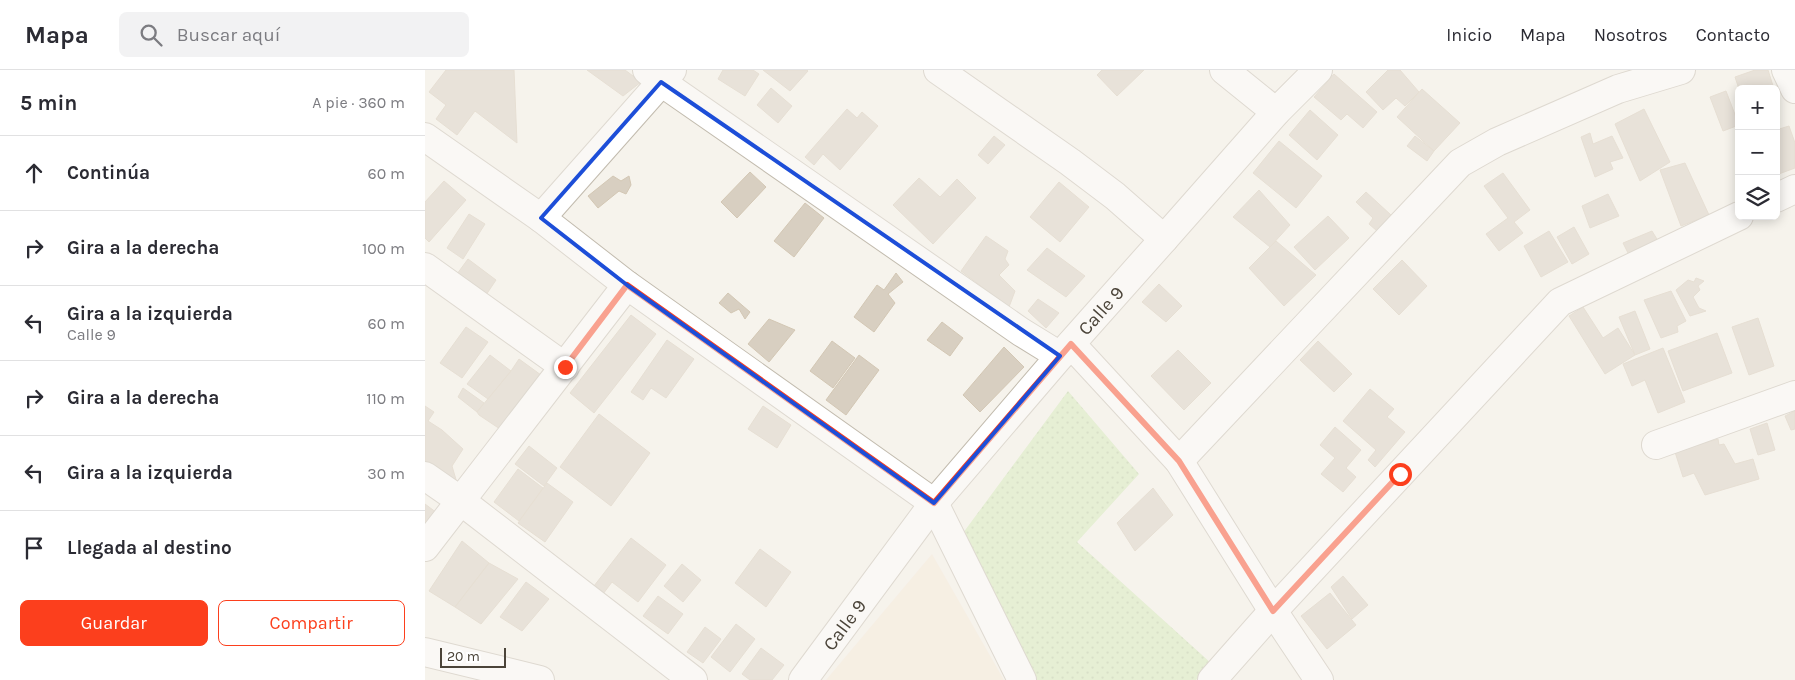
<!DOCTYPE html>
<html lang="es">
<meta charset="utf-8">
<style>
:root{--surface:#fff;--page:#f2f2f3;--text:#2b2b33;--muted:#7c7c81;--line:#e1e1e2;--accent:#fc3f1d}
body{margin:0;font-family:Karla,sans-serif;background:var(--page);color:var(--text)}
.controls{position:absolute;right:15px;top:15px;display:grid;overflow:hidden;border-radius:8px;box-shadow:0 2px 12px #0003}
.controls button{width:45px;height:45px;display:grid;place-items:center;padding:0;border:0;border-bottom:1px solid var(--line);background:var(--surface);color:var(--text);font:25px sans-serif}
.scale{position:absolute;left:15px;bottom:12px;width:66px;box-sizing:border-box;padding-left:5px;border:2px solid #4b4439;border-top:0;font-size:14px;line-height:18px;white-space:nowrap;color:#4b4439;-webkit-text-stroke:4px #fff;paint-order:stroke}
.stop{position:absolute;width:15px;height:15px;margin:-11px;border:4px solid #fc3f1d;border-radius:50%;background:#fff}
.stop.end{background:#fc3f1d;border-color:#fff;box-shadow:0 1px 5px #0008}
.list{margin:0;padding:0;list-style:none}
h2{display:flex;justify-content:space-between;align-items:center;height:65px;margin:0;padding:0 20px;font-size:21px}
h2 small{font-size:16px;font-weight:400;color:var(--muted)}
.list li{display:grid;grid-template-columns:32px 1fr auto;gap:15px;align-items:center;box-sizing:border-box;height:75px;padding:0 20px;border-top:1px solid var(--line)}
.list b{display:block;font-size:19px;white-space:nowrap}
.list p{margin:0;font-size:16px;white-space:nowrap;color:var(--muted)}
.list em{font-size:16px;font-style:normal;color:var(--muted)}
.actions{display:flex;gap:10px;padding:15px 20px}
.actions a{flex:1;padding:11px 0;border:1px solid var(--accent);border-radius:8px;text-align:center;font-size:18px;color:var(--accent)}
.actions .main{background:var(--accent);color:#fff}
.icon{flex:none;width:28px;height:28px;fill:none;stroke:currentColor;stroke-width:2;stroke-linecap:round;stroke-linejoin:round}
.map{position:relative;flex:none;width:1370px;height:610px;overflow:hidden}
header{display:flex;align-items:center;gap:30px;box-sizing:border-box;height:70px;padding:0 25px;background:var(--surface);border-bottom:1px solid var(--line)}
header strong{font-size:24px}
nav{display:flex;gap:28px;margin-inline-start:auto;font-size:18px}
.search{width:350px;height:45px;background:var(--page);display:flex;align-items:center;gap:12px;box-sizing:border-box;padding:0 18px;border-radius:8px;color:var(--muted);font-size:19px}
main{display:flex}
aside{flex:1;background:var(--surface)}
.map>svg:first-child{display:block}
.commercial{fill:#f7ead8}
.grass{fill:url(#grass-dots)}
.building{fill:#d8cfc1;stroke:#d3c7b4}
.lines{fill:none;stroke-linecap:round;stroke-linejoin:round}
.minor-casing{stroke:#c2bbae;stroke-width:30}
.minor{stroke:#fff;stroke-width:28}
.route{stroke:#fc3f1d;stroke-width:6}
.marked{fill:none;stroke:#1d4ed8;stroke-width:4;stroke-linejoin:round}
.labels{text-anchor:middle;stroke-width:4;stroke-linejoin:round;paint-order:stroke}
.street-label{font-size:19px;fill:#4b4439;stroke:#fff}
</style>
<header>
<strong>Mapa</strong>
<div class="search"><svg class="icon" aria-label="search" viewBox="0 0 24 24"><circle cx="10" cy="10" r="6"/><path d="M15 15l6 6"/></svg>Buscar aquí</div>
<nav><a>Inicio</a><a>Mapa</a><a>Nosotros</a><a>Contacto</a></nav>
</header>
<main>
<aside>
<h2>5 min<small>A pie · 360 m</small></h2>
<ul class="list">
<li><svg class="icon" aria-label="ahead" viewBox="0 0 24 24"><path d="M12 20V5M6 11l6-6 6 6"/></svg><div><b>Continúa</b></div><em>60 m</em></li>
<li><svg class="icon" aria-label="right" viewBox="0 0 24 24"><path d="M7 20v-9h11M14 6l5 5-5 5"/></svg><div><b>Gira a la derecha</b></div><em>100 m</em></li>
<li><svg class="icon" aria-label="left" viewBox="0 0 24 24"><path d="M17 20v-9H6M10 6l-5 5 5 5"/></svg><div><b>Gira a la izquierda</b><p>Calle 9</p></div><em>60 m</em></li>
<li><svg class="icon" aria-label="right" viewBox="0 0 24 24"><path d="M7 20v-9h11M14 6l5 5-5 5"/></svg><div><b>Gira a la derecha</b></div><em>110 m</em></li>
<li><svg class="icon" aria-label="left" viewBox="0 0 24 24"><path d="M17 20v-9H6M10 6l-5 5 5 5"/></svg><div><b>Gira a la izquierda</b></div><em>30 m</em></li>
<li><svg class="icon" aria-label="arrive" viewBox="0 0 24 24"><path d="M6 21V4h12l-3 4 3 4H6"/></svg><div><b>Llegada al destino</b></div></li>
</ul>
<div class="actions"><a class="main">Guardar</a><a>Compartir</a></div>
</aside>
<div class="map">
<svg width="1370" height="610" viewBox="0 0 1370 610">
<defs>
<pattern id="grass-dots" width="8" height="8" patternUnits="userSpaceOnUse" patternTransform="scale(1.25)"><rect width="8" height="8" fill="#d2eab5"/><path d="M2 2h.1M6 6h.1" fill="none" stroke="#b6ca9c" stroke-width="1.8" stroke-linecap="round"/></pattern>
</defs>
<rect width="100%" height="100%" fill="#f6f3ec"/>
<!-- commercial -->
<path class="commercial" d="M507,484L579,610H401Z"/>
<!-- grass -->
<path class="grass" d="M643,321L714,404L652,472L787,594L771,610H611L592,577L538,463Z"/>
<!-- building -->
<path class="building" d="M21,0H89L92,73L50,41L32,65L11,49L21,35L4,22Z
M162,0H200L216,12L198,26Z
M298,0H328L334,4L320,26L293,9Z
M338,0H382L383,1L365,21Z
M677,0H719L692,26L672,5Z
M963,0H975L994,22L980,36L971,28L958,40L941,22Z
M1330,0H1343L1349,19H1314L1310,7Z
M909,4L952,42L938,58L922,44L916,50L889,27Z
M346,18L367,36L353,53L332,35Z
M997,19L1035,53L1009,81L972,47Z
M1301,21L1314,55L1298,61L1285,27Z
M422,39L432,48L437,42L453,56L415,100L398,84L389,95L380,87Z
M1219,39L1245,92L1215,111L1190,54Z
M885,40L913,65L892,90L864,65Z
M1364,56L1370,73V98L1351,105V60Z
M1165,63L1168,74L1187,66L1198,88L1185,92L1188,99L1170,107L1156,67Z
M569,66L580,75L563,94L553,85Z
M990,66L1009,81L1002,91L982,76Z
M854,71L897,106L871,138L828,103Z
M1260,93L1284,145L1256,156L1235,100Z
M325,102L341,117L312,148L296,132Z
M1078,103L1105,140L1089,152L1098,163L1074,181L1061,164L1083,148L1059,116Z
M188,106L196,111L204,106L206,115L201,124L194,121L173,138L163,126Z
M494,108L515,127L532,109L551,128L508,174L468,135Z
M19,111L41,130L4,172L0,168V132Z
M634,112L664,137L635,172L605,147Z
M834,120L865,155L845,177L808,147Z
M941,122L966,145L952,161L944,154L948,148L931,132Z
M1183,124L1194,146L1165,158L1157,136Z
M380,133L399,148L369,187L349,171Z
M44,144L60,154L38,189L22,178Z
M903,146L924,168L890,200L869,177Z
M1149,157L1164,184L1147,194L1132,167Z
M1124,161L1143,192L1116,207L1099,176Z
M1227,161L1235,174L1205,187L1198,173Z
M561,166L583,181L580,189L584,195L574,205L590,221L584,237L536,201Z
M851,171L891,205L859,236L824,198Z
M622,178L660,206L641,227L602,200Z
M43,189L71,210L61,225L32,204Z
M977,190L1002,216L974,245L948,219Z
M471,203L478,212L463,224L470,233L449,262L429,247L452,215L459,220Z
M1271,208L1279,211L1273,216L1275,220L1268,227L1274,238L1281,241L1265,246L1251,220L1263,210L1269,212Z
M734,214L757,236L741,252L717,232Z
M1246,221L1261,251L1252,256L1253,262L1236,268L1219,230Z
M303,223L325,242L320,249L314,239L306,243L294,233Z
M613,229L634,243L621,258L603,241Z
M1158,237L1178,268L1193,258L1210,285L1180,304L1144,246Z
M1210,241L1225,279L1210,285L1194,247Z
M206,245L231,264L169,343L145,323Z
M1333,248L1349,296L1324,305L1307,257Z
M344,249L370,260L344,292L323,274Z
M517,252L538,268L525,286L502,270Z
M41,257L63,272L37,308L15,293Z
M1292,263L1307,303L1258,321L1243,281Z
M242,270L269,289L241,328L226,318L218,330L206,322Z
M407,271L430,288L408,318L385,301Z
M893,271L927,304L909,322L875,290Z
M579,277L599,297L555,342L538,325Z
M1238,278L1260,332L1233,343L1220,310L1207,316L1198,294Z
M753,280L786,313L759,340L726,306Z
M65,285L86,301L63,329L42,314Z
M434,285L454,300L421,345L401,330Z
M94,289L116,305L75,359L54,345L52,342L86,301Z
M38,318L59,333L52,342L33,327Z
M945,319L969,339L962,347L980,362L950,397L943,390L951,380L918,351Z
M0,336L9,342L3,351L17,360L38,379L27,396L34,420L0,395Z
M338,336L366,355L352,378L323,359Z
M1370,341V359L1366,360L1360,346Z
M174,344L225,383L186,436L135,397Z
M1342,353L1350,380L1333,385L1325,359Z
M910,357L936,380L921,398L931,407L918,422L896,404L910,388L895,375Z
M1293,369L1294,375L1299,374L1310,394L1328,389L1334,409L1280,425L1269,403L1258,407L1250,382Z
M104,376L132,398L119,416L90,394Z
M93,399L118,418L94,451L69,432Z
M122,413L148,432L120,472L93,453Z
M728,418L748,445L710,481L692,453Z
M0,434L12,443L0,459Z
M206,468L241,495L213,532L187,512L178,524L169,516Z
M37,471L64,493L30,537L4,521Z
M335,479L366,502L341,537L310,513Z
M64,493L93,509L56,554L30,537Z
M257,494L276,510L258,532L239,516Z
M918,506L943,535L927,549L906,517Z
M101,512L124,529L97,561L75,547Z
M905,523L931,555L902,579L876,546Z
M233,526L258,544L243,564L218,546Z
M311,554L330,569L305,602L286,587Z
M280,557L296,569L278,593L262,582Z
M336,578L359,595L347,610H325L317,604Z"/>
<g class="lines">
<!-- minor casing -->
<g class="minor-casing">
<g id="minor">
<path d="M222,0L236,12L596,262L635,286"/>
<path d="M513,0L645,92L690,126L739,169"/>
<path d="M799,0L851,42"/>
<path d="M1361,0L1370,19"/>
<path d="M0,67L116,148L202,215L509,433L597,610"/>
<path d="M1351,128L1370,119"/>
<path d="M116,148L247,0"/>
<path d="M0,197L140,297"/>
<path d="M646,274L754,391L848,541L894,610"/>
<path d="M1231,375L1370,325"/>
<path d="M754,391L1035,93L1072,72L1193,19L1256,0"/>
<path d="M0,406L36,431L268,610"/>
<path d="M0,477L202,215"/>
<path d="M0,582L115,610"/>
<path id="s1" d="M378,610L509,433L635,286L739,169L851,42L893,0"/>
<path d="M787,610L848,541L1135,232L1314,146"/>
</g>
</g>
<!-- minor -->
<use href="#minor" class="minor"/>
</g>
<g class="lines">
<!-- route -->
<path class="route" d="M140,297L202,215L509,433L646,274L754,391L848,541L975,404"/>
</g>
<!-- marked area -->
<path d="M0 0H1370V610H0ZM236,12L635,286L509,433L202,215L116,148Z" fill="#f6f3ec" fill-opacity=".55" fill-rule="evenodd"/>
<path class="marked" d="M236,12L635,286L509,433L202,215L116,148Z"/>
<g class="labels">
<!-- street labels -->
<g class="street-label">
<text dy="7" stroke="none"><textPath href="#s1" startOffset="475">Calle 9</textPath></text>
<text dy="7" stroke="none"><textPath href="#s1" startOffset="69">Calle 9</textPath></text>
</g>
</g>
</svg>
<div class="controls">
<button>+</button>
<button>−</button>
<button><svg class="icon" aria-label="layers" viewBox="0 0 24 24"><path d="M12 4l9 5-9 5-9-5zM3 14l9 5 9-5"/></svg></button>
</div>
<div class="scale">20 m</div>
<div class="stop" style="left:975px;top:404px"></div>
<div class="stop end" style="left:140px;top:297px"></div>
</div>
</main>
